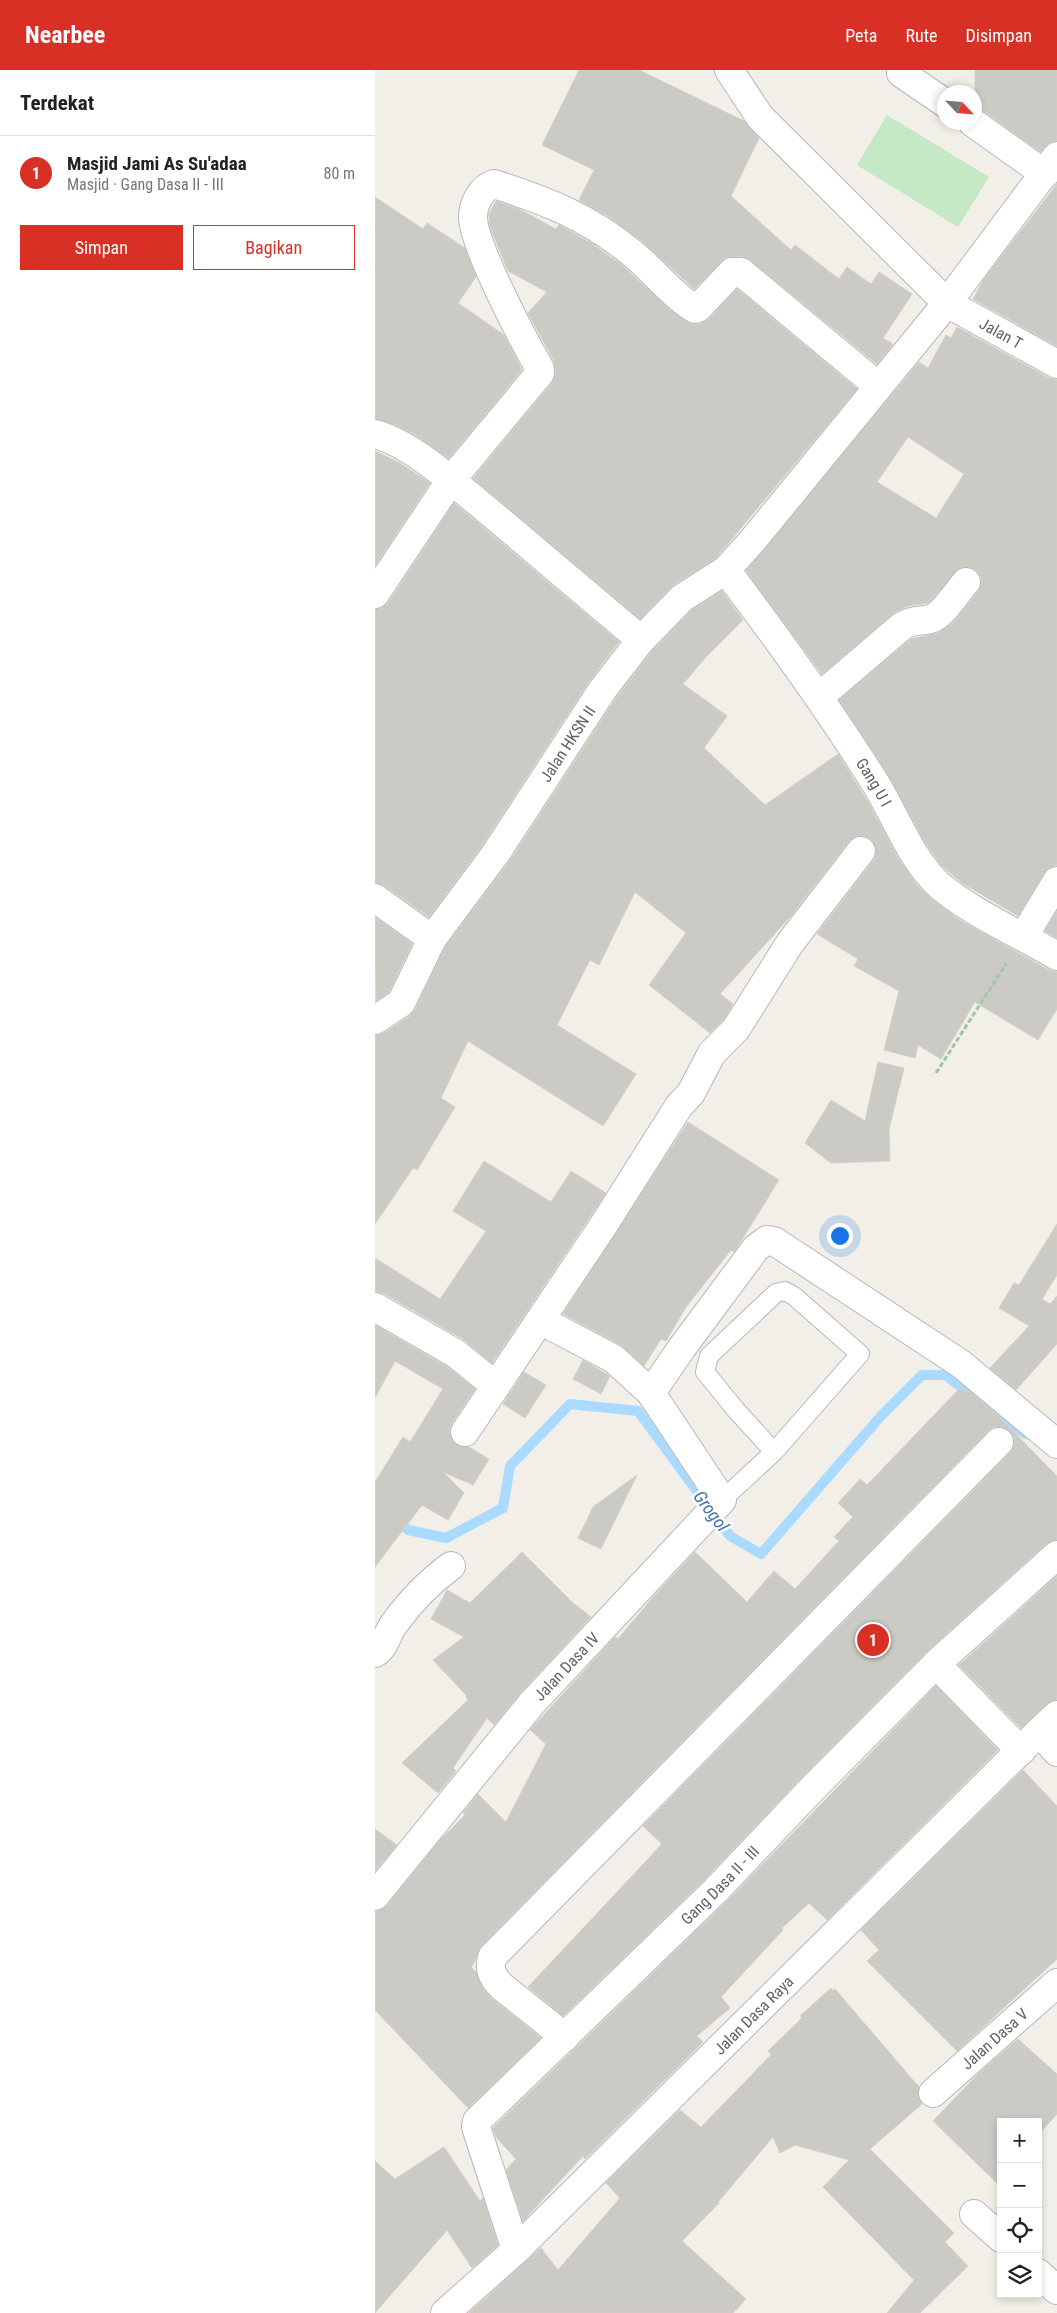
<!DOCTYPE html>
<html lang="id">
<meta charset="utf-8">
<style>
:root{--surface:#fff;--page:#f6f6f6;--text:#222;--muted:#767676;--line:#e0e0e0;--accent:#d93025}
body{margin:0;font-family:"Roboto Condensed",sans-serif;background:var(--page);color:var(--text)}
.controls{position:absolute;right:15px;bottom:15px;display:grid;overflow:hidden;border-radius:0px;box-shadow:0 2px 8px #0003}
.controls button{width:45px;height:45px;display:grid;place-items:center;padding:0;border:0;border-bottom:1px solid var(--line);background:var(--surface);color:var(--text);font:25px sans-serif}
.compass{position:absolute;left:562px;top:15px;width:45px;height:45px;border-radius:50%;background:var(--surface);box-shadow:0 2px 8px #0003;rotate:116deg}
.you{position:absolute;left:464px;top:1165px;width:18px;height:18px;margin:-12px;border:4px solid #fff;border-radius:50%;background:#1a73e8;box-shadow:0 0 0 8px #1a73e833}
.badge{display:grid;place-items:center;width:32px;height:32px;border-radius:50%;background:var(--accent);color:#fff;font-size:16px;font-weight:700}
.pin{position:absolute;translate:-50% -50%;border:2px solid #fff;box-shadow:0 1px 5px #0006}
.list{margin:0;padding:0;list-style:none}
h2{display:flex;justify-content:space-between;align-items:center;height:65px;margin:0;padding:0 20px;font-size:21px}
h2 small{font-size:16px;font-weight:400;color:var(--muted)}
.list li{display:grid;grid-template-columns:32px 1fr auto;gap:15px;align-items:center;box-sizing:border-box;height:75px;padding:0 20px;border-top:1px solid var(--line)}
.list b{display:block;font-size:19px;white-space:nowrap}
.list p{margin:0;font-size:16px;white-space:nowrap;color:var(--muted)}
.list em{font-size:16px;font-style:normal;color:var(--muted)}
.actions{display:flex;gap:10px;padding:15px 20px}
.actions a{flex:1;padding:11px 0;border:1px solid var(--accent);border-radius:0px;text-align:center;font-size:18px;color:var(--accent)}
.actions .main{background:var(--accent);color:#fff}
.icon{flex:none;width:28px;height:28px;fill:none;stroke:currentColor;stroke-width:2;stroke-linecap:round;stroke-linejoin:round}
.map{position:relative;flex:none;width:682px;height:2243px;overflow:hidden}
header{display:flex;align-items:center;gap:30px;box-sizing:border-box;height:70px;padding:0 25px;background:var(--accent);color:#fff}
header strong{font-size:24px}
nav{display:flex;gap:28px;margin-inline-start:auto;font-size:18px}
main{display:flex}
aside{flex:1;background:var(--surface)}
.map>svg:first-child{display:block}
.green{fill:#c5e8c5}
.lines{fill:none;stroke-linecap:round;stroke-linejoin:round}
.stream{stroke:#aadaff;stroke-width:10}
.building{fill:#cccac5;stroke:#d6d1c6;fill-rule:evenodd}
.service-casing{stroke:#b5b8bc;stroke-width:20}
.minor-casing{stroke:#b5b8bc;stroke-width:30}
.path{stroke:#9cc7a9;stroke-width:3;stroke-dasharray:5 2.5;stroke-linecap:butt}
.service{stroke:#fff;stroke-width:18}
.minor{stroke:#fff;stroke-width:28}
.labels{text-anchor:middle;stroke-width:5;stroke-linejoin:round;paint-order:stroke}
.street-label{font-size:16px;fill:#5f6368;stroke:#fff}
.water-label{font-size:18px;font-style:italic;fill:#4174aa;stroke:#fff}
</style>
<header>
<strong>Nearbee</strong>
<nav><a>Peta</a><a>Rute</a><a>Disimpan</a></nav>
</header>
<main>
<aside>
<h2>Terdekat<small></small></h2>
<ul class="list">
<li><span class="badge">1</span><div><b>Masjid Jami As Su'adaa</b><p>Masjid · Gang Dasa II - III</p></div><em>80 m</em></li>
</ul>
<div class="actions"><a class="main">Simpan</a><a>Bagikan</a></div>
</aside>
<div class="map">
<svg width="682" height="2243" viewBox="0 0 682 2243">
<rect width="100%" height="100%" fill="#f1efe8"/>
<!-- green -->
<path class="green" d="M512,45L614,107L583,157L482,95Z"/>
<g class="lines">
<!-- stream -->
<path class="stream" d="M22,1449L33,1460L71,1468L128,1438L135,1396L195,1334L263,1341L355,1466L386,1484L506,1346L547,1305H570L650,1364"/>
</g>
<!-- building -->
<path class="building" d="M204,0H264L369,51L384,68L356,126L416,180L420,175L464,209L472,197L496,214L504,202L537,224L508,268L518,274L502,294L375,190L366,186L350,188L319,219L267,171L233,146L204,130L219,100L167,75Z
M600,0H682V71L675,72L666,82L600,35Z
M682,114V276L598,229L609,209Z
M0,127L48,159L52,153L90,178L101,207L83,233L129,265L147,300L74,388L39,364L21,355L0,349Z
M121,131L144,139L181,159L184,155L216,173L247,195L294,239L318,254H325L334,249L362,219L482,319L341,488L298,515L265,549L98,408L177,313L181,303L179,291L153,243L172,222L133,201L115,157L114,144Z
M582,257L674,308L682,310V795L674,798L669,803L643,846L587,813L566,795L550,772L512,703L464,630L536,569L563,563L577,554L603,522L606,515V507L601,500L594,497L585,498L553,533L533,536L520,542L447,604L371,501L544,292L553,298L571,265L576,268ZM533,367L589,404L561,448L502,412Z
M0,381L23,392L55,413L0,496Z
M79,433L244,572L215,610L108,774L54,847L9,815L0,813V539L7,538L13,533Z
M347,521L368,550L330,588L308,614L352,646L329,678L390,735L463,684L493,732L523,788L542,815L555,828L583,849L674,900L682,902V939L663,970L600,932L566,989L543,975L540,988L509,980L524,921L479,896L483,889L442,864L499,790L501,783L500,775L496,769L489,766H481L474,771L415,847L345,924L358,934L349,949L335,963L274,915L311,863L260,822L224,895L215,890L182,955L261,1004L228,1056L93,971L66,1028L80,1037L42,1100L38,1098L0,1154V965L9,963L35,946L40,940L70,877L134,792L241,628L278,580L317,540Z
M682,841V868L670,861Z
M0,847L37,874L14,922L1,931Z
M503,992L529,998L514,1059L515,1091L456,1093L430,1073L456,1030L490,1051Z
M313,1052L404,1110L363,1176L359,1182L356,1180L311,1237L291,1271L286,1269L269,1296L246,1275L188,1244Z
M109,1091L176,1132L196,1101L231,1123L117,1293L88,1269L8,1223L0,1221V1188L65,1229L111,1161L78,1141Z
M682,1154V1205L667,1229L675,1234L682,1226V1274L641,1320L615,1298L654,1256L624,1238L639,1213L644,1215Z
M0,1255L71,1296L100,1319L77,1353L74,1360L76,1368L82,1375L94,1377L114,1389L98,1415L68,1402L89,1423L73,1450L47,1435L0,1497V1412L28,1367L35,1372L68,1319L20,1291L0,1328Z
M208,1290L235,1306L226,1324L198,1309Z
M149,1302L171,1315L150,1348L128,1334Z
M585,1318L592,1323L594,1321L620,1343L682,1406V1470L672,1473L550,1583L426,1708L330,1809L188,1946L153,1917L287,1774L268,1756L635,1383L639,1375V1367L635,1361L627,1357H619L613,1361L106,1876L100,1891L96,1897L101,1902L107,1917L116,1928L166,1968L93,2038L0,1940V1841L6,1840L12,1836L65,1770L90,1745L88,1743L103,1724L131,1752L171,1674L155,1660L240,1567L243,1569L279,1526L320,1482L372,1532L399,1501L420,1519L464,1471L459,1467L478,1447L463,1433L485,1409L492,1415Z
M262,1405L226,1479L203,1468L218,1437Z
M147,1482L197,1532L216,1547L146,1622L119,1655L112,1648L78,1698L81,1701L63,1723L27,1693L93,1630L91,1628L92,1626L58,1590L89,1567L56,1549L72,1520L95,1533Z
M682,1506V1629L671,1634L646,1658L584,1595Z
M561,1616L623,1680L452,1850L434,1833L407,1858L408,1860L346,1927L355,1938L322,1966L328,1972L210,2089L208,2086L148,2151L131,2100L141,2089L121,2067L118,2058L352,1831Z
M648,1700L682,1736V1889L582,1981L492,1891L504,1880L486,1860Z
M0,1759L22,1775L0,1801Z
M456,1918L458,1921L460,1919L544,2017L543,2026L547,2034L495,2079L579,2163L570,2172L593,2196L545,2243H512L539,2210L448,2117L474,2090L420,2075L405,2083L398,2067L343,2132L344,2133L307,2171L371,2229L358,2243H94L166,2178L183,2200L245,2128L231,2113L305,2040L326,2057L396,1985L393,1981L427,1948L425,1946Z
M643,1969L682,2004V2044L663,2065V2052H626V2117L558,2051L604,2003Z
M69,2077L105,2131L108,2128L123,2175L97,2198L72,2160L0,2243V2091L20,2109Z"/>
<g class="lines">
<!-- service casing -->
<g class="service-casing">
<path id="service" d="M347,1430L399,1382L485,1284L419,1226L410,1221L401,1223L334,1286L330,1302L360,1339L399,1382"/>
</g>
<!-- minor casing -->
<g class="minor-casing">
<g id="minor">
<path id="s1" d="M354,0L385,47L572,233L682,294"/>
<path d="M526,3L570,33"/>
<path d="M597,52L670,104"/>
<path d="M0,364C39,374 92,424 124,450C171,490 219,530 266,570"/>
<path id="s2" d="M351,500C403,569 453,638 499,711C520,744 535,789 565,816C597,843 645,864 682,886"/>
<path d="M0,524L76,410L165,303V299C149,271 98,175 98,147C98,134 106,118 119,114C172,131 213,147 257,183C278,200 298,226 320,239L323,238L357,202H366L503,316"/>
<path d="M444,627L527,556C542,547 546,553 558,548C568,544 583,521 591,512"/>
<path d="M0,828L57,869"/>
<path d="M649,866L682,811"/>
<path id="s3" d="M0,950L26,933L57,869L121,783L228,619L266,570L307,528L351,500L378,470L572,233L682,86"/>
<path d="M0,1237L80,1283L121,1316"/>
<path d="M165,1250L239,1289L276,1323"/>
<path d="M90,1362L228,1156L304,1036L316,1023L337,983L361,959L415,873L486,781"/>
<path d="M0,1583C10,1578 12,1563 19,1554C35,1532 54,1512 76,1496"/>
<path d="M561,1594L646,1681"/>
<path d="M664,1662L682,1645"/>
<path id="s4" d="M0,1826L157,1633L347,1430L276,1323L306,1279L381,1178L392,1170L399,1171L586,1294L682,1374"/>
<path d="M190,1967L126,1916C117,1906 114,1900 117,1887L624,1372"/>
<path id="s5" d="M558,2023L682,1913"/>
<path d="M599,2144L626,2168"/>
<path id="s6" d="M141,2180L101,2057L102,2051L341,1820L437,1719L561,1594L682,1485"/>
<path d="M663,2203L682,2220"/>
<path id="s7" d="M70,2243L141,2180L664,1662L682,1682"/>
</g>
</g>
<!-- path -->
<path class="path" d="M561,1003L631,894"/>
<!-- service -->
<use href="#service" class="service"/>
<!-- minor -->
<use href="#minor" class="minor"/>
</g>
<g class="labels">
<!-- street labels -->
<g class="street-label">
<text dy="6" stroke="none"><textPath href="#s1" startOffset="382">Jalan T</textPath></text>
<text dy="6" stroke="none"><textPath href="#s3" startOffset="340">Jalan HKSN II</textPath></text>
<text dy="6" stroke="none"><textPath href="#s2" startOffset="259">Gang U I</textPath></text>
<text dy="6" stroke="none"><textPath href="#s4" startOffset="299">Jalan Dasa IV</textPath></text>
<text dy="6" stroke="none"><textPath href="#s6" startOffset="474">Gang Dasa II - III</textPath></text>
<text dy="6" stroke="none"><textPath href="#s7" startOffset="429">Jalan Dasa Raya</textPath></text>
<text dy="6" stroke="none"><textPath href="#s5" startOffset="82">Jalan Dasa V</textPath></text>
</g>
<!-- water labels -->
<g class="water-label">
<text transform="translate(336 1441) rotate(53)" y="6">Grogol</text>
</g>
</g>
</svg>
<div class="controls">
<button>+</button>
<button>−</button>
<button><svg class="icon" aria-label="locate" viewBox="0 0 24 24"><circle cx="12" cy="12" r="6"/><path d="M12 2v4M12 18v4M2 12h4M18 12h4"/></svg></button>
<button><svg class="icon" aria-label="layers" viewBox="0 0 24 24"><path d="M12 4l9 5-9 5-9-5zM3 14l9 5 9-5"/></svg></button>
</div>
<svg class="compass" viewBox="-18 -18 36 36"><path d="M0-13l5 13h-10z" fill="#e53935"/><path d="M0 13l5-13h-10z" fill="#767676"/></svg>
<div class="you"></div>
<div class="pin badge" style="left:498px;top:1570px">1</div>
</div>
</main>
